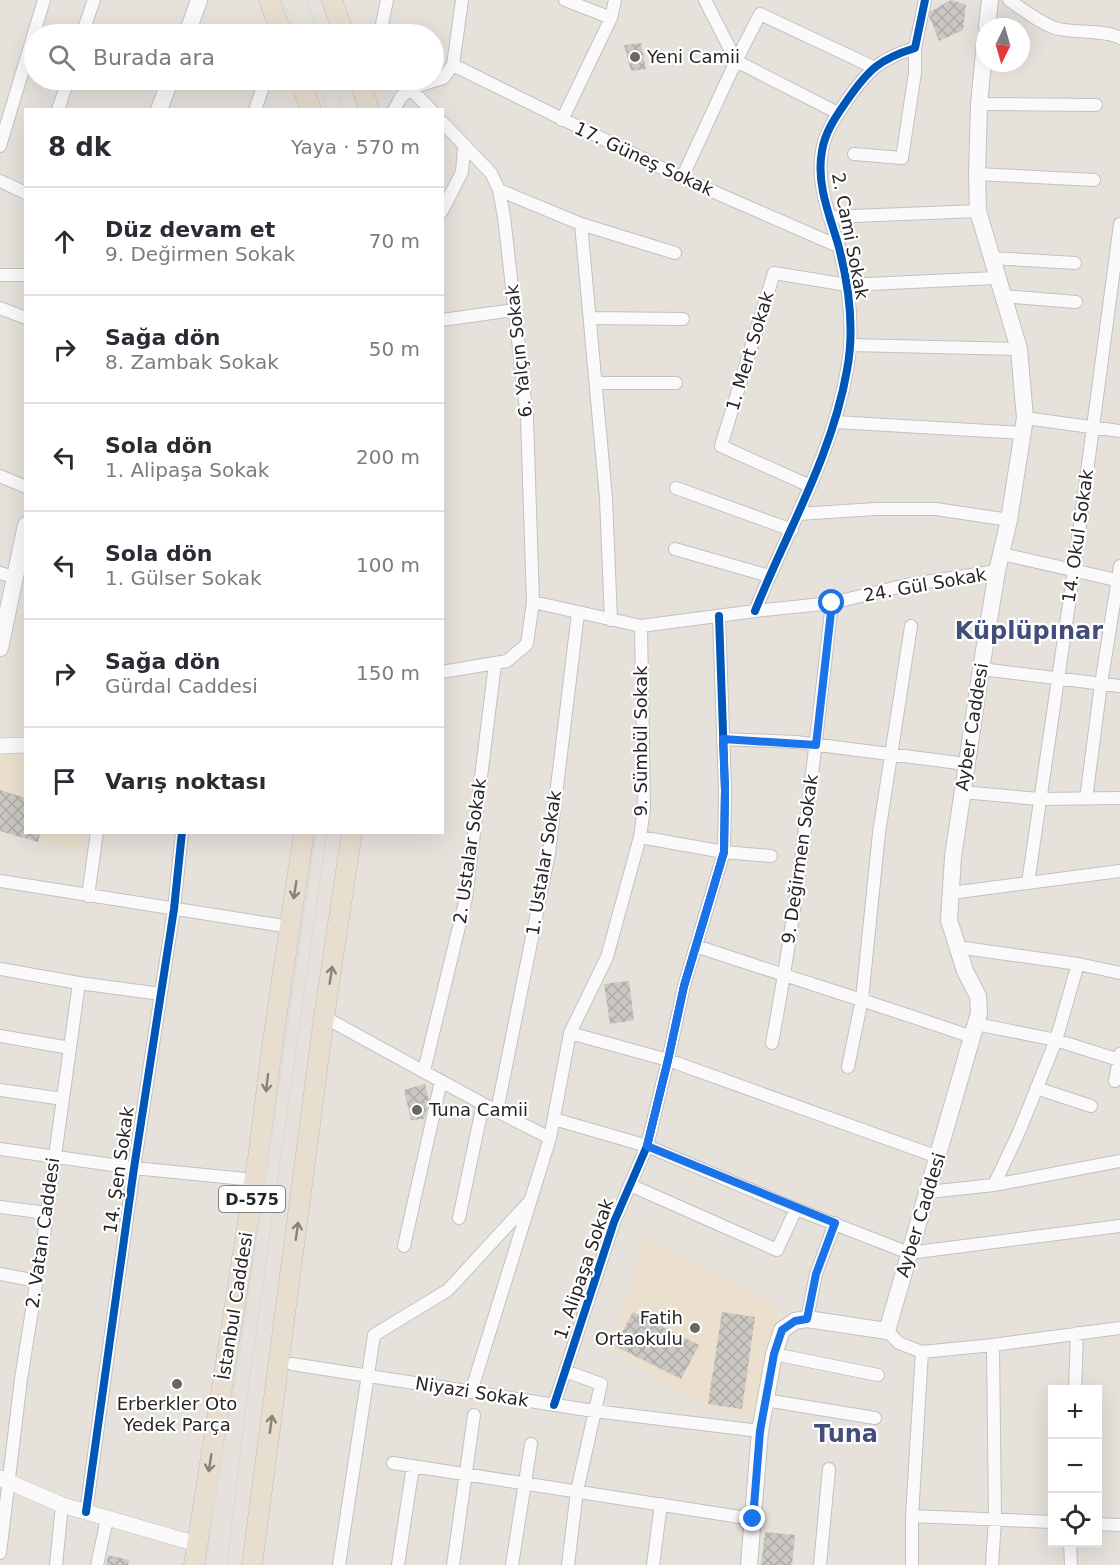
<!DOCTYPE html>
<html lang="tr">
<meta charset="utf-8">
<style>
:root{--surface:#fff;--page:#f7f7f7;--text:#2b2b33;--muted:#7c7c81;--line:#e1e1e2}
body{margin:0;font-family:"DejaVu Sans",sans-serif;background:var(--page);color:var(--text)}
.controls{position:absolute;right:18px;bottom:18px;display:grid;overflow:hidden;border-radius:0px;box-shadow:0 6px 24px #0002}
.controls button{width:54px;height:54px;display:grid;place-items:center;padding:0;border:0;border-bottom:2px solid var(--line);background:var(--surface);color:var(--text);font:30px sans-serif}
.compass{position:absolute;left:976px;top:18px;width:54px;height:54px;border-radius:50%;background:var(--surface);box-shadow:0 6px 24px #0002;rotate:185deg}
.stop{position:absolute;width:18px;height:18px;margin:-14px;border:4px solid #1a73e8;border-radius:50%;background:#fff}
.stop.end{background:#1a73e8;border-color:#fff;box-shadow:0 2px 6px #0008}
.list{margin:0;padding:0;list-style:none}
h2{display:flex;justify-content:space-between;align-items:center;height:78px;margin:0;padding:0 24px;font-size:26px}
h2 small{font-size:20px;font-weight:400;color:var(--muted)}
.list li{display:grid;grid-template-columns:39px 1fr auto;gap:18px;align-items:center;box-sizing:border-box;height:108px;padding:0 24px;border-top:2px solid var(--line)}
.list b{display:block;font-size:22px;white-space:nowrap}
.list p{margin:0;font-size:20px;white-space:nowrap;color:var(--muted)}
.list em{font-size:20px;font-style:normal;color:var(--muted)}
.icon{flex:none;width:33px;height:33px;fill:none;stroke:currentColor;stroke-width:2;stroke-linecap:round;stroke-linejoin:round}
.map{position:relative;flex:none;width:1120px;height:1565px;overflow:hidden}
.search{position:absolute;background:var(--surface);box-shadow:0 6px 24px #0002;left:24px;top:24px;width:420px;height:66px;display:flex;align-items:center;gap:15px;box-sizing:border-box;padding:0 21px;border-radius:33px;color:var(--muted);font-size:22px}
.panel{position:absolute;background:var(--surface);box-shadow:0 6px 24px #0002;left:24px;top:108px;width:420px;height:726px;border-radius:0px}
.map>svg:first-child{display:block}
.education{fill:#ebe0ce}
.building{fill:url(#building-cross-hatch)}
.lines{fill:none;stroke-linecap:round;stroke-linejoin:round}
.minor-casing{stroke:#c2c1c2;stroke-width:14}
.tertiary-casing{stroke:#c2c1c2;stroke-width:16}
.secondary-casing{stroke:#c2c1c2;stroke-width:18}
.trunk-casing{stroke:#bebdbb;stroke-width:21}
.minor{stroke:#fbfafa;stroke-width:12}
.tertiary{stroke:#fbfafa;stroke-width:15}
.secondary{stroke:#fbfafa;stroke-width:16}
.trunk{stroke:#e8ded0;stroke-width:20}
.tram{stroke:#dcdbdd;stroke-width:1.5}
.cycleway-casing{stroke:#fff;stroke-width:11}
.cycleway{stroke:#0057b8;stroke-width:8}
.oneway{stroke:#87827b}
.route{stroke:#1a73e8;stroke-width:8}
.poi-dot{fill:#696765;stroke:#fff;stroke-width:2}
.labels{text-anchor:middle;stroke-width:4.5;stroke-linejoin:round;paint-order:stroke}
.shield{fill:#fff;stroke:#676767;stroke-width:1.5}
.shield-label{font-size:16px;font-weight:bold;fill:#262626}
.poi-label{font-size:18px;fill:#262626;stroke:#fff;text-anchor:start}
.street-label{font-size:18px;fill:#262626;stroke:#fff}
.district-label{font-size:24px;font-weight:bold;fill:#444e7a;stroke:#fff}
</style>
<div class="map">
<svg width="1120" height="1565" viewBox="0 0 1120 1565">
<defs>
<pattern id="building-cross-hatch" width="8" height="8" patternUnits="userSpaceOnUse" patternTransform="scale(1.5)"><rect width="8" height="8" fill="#cbc7c2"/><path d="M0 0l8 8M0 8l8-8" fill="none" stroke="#aeaba7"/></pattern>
</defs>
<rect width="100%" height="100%" fill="#e6e1db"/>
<!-- education -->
<path class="education" d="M0,754L25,756L26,832L83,833L87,852L0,830Z
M645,1238L778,1308L755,1418L709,1408L610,1349Z"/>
<!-- building -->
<path class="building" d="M951,0L966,5L963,30L939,41L928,13Z
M641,43L646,69L631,71L624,45Z
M0,790L26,798V832H41L38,842L0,831Z
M629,981L634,1020L610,1024L604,984Z
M425,1084L429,1101L424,1119L411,1120L404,1090Z
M633,1312L699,1345L681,1379L615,1346Z
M722,1312L755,1317L742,1409L708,1404Z
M765,1532L795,1535L792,1565H761Z
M108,1555L129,1560L128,1565H106Z"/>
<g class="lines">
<!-- minor casing -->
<g class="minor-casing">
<path id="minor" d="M565,0L611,18
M1009,0C1022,9 1044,26 1059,29C1076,33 1107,30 1120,38
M82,34L94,0
M380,34L387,0
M453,65L682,178L838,246
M402,80L431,110
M979,104L1096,105
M58,110L68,80
M255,110L264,84L270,80
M394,110L401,97L411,88L443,78L453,65L462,0
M838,113L736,61L760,14L873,67
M562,120L611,18L615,0
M442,122L491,173L499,190L504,217L527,418L533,602L527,644L507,661L442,672
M0,146L44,0
M854,154L902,158L915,73V48
M977,174L1094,180
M682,178L736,61L705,0
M0,181L26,193
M499,190L581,224L675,253
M442,211L462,172L464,146
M829,217L978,211
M581,224L606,498L611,620
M991,258L1075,263
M0,275H26
M1002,296L1076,302
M0,308L26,318
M590,318L683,319
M442,320L514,310
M851,345L1019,349
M597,383H676
M1025,418L1120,431
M836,422L1023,433
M0,476L26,487
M810,486L721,446L774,273L847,285L996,278
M676,488L792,530
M798,514L876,509H936L1009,520
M675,549L769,576
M1002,554L1120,581
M0,573L14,577
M533,602L641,626L755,611L832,603L906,585L997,571
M755,611C787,531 832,456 847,370C855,328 849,285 838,244C829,214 816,183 822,151C825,131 837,115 848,99C869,69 880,59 915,48L925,0
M981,669L1120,686
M723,739L796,742L966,764
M962,792L1039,799L1120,798
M1086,799L1101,684L1120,566
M640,837L724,852L771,856
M0,881L290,927
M1028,883L1074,570L1120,224
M951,893L1120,871
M88,896L97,832
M696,946C788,977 880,1005 972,1037
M957,947L1078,964L1120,973
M0,969L79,983L161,994
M324,1017L483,1104L550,1138
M976,1024L1056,1040L1119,1060
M570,1033L668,1060L938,1157
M0,1036L70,1048
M772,1043C799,898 815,750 832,603
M848,1067L862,999L879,833L911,626
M424,1071L466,898L495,664
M1115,1081L1120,1054
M1036,1088L1091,1106
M0,1090L63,1099
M497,1111L549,853L578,613
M554,1119L647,1146L796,1209L909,1253L1120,1226
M0,1149L134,1168L255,1180
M630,1185L777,1250L796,1209
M994,1185L1019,1132L1056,1040L1078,964
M928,1192L994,1185L1120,1161
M0,1207L47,1213
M459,1218L483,1104
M404,1246L441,1081
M0,1274L37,1281
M807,1319L816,1274L835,1223
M887,1331L899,1343L922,1352L993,1345L1120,1328
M774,1354L878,1375
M292,1364L594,1411L760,1431
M565,1371L601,1384L577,1491L568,1565
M1075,1390L1077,1333
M471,1392L550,1138L570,1033L607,957L640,837L644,808L641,626
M765,1400L875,1418
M554,1405L614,1222L647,1146L668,1060L684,986L724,852L725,790L719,616
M393,1463L753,1519
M86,1512L134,1168L174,909L182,832
M912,1516L1052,1522
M1098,1524L1120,1525
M1070,1542L1071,1565
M0,1553L21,1379L44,1235L79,983
M56,1565L62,1505
M97,1565L107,1519
M339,1565L374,1335L448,1290L530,1201
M398,1565L413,1466
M453,1565L474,1415
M512,1565L531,1444
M653,1565L661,1504
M820,1565L829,1469
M912,1565V1516L922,1352
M992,1565L995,1520L993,1345"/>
</g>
<!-- tertiary casing -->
<g class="tertiary-casing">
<path id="tertiary" d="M0,746L26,745
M0,1478L62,1505L197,1544"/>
</g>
<!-- secondary casing -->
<g class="secondary-casing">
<path id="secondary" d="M987,27L990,0
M187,34L199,0
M159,110L170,80
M0,648L26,525
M749,1565L760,1431L774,1354L782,1330L795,1321L807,1319L887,1331L979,1013L978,996L965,971L949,920L953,857L981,669L997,571L1009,520L1025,418L1019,349L978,211L977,174L979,104L985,42"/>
</g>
<!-- trunk casing -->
<g class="trunk-casing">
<path id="trunk" d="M269,0L282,34
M332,0L344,34
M300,80L311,110
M360,80L369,110
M194,1565L258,1158L273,1040L304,832
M252,1565L324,1017L352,832"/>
</g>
<!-- minor -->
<use href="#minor" class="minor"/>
<!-- tertiary -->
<use href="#tertiary" class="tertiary"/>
<!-- secondary -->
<use href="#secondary" class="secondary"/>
<!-- trunk -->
<use href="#trunk" class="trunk"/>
<!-- tram -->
<path class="tram" d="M282,0L297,34
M306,0L320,34
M315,80L327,110
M335,80L344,110
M206,1565L216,1488L238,1365L316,832
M227,1565L247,1396L327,832"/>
<!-- cycleway casing -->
<g class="cycleway-casing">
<path id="cycleway" d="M755,611C787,531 832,456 847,370C855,328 849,285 838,244C829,214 816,183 822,151C825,131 837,115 848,99C869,69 880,59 915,48L925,0
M554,1405L614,1222L647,1146L668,1060L684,986L724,852L725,790L719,616
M86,1512L134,1168L174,909L182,832"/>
</g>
<!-- cycleway -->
<use href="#cycleway" class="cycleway"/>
</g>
<!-- one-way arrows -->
<defs><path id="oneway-shaft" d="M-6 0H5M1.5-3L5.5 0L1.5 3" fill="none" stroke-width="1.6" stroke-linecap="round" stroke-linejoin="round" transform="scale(1.5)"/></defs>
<g class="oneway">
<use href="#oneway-shaft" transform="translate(295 890) rotate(99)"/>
<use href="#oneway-shaft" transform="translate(331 975) rotate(-81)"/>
<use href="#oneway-shaft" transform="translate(267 1083) rotate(97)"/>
<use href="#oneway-shaft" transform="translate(297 1231) rotate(-82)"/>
<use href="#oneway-shaft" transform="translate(271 1424) rotate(-82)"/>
<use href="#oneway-shaft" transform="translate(210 1463) rotate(99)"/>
</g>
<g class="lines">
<!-- route -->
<path class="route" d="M753,1519L760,1431L774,1354L782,1330L795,1321L807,1319L816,1274L835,1223L647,1146L668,1060L684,986L724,852L725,790L723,739L816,745L832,603"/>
</g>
<!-- markers -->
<g class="poi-dot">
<circle cx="635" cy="57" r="6"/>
<circle cx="417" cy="1110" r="6"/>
<circle cx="695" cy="1328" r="6"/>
<circle cx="177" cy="1384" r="6"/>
</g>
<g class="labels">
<!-- shield labels -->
<rect class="shield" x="219" y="1186" width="66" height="26" rx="4.5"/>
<g class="shield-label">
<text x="252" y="1205">D-575</text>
</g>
<!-- poi labels -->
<g class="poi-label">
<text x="647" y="63">Yeni Camii</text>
<text x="429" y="1116">Tuna Camii</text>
<text x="683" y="1324" text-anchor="end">Fatih<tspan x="683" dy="21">Ortaokulu</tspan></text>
<text x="177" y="1410" text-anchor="middle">Erberkler Oto<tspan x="177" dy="21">Yedek Parça</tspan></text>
</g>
<!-- street labels -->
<g class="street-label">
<text transform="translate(644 159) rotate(25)" y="6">17. Güneş Sokak</text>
<text transform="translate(850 236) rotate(79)" y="6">2. Cami Sokak</text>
<text transform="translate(519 351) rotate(-96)" y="6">6. Yalçın Sokak</text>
<text transform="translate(750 351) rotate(-73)" y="6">1. Mert Sokak</text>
<text transform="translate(1078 536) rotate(-82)" y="6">14. Okul Sokak</text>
<text transform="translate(925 585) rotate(-10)" y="6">24. Gül Sokak</text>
<text transform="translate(972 727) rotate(-81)" y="6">Ayber Caddesi</text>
<text transform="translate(641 741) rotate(-90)" y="6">9. Sümbül Sokak</text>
<text transform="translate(470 851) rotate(-82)" y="6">2. Ustalar Sokak</text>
<text transform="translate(800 859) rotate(-82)" y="6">9. Değirmen Sokak</text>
<text transform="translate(544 863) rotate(-81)" y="6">1. Ustalar Sokak</text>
<text transform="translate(119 1170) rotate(-82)" y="6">14. Şen Sokak</text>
<text transform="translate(921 1215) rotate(-73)" y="6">Ayber Caddesi</text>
<text transform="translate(43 1233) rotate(-82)" y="6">2. Vatan Caddesi</text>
<text transform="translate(584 1269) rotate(-71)" y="6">1. Alipaşa Sokak</text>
<text transform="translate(235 1306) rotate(-81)" y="6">İstanbul Caddesi</text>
<text transform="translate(472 1392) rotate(9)" y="6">Niyazi Sokak</text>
</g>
<!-- district labels -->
<g class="district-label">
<text x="1029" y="639">Küplüpınar</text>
<text x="846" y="1442">Tuna</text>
</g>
</g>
</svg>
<div class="controls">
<button>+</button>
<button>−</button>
<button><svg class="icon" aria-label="locate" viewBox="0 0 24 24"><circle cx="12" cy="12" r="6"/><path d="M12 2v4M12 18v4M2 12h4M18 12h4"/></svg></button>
</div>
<svg class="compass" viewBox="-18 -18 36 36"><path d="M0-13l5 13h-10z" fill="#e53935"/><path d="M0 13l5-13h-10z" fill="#7c7c81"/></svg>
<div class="stop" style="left:832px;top:603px"></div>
<div class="stop end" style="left:753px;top:1519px"></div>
<div class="search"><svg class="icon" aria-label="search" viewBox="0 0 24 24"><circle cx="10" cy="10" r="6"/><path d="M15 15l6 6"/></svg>Burada ara</div>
<section class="panel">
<h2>8 dk<small>Yaya · 570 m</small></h2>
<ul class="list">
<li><svg class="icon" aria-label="ahead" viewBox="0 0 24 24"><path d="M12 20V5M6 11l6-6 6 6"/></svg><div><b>Düz devam et</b><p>9. Değirmen Sokak</p></div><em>70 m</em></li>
<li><svg class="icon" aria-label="right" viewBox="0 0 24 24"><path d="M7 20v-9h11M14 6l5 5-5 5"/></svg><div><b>Sağa dön</b><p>8. Zambak Sokak</p></div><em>50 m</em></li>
<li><svg class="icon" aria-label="left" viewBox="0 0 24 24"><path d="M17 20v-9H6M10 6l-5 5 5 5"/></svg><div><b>Sola dön</b><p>1. Alipaşa Sokak</p></div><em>200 m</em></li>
<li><svg class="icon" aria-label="left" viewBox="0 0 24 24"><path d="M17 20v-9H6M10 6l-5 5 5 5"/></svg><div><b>Sola dön</b><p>1. Gülser Sokak</p></div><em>100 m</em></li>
<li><svg class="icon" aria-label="right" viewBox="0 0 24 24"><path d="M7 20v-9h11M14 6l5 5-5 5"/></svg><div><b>Sağa dön</b><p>Gürdal Caddesi</p></div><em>150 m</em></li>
<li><svg class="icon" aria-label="arrive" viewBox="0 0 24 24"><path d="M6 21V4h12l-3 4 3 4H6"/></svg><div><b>Varış noktası</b></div></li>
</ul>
</section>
</div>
